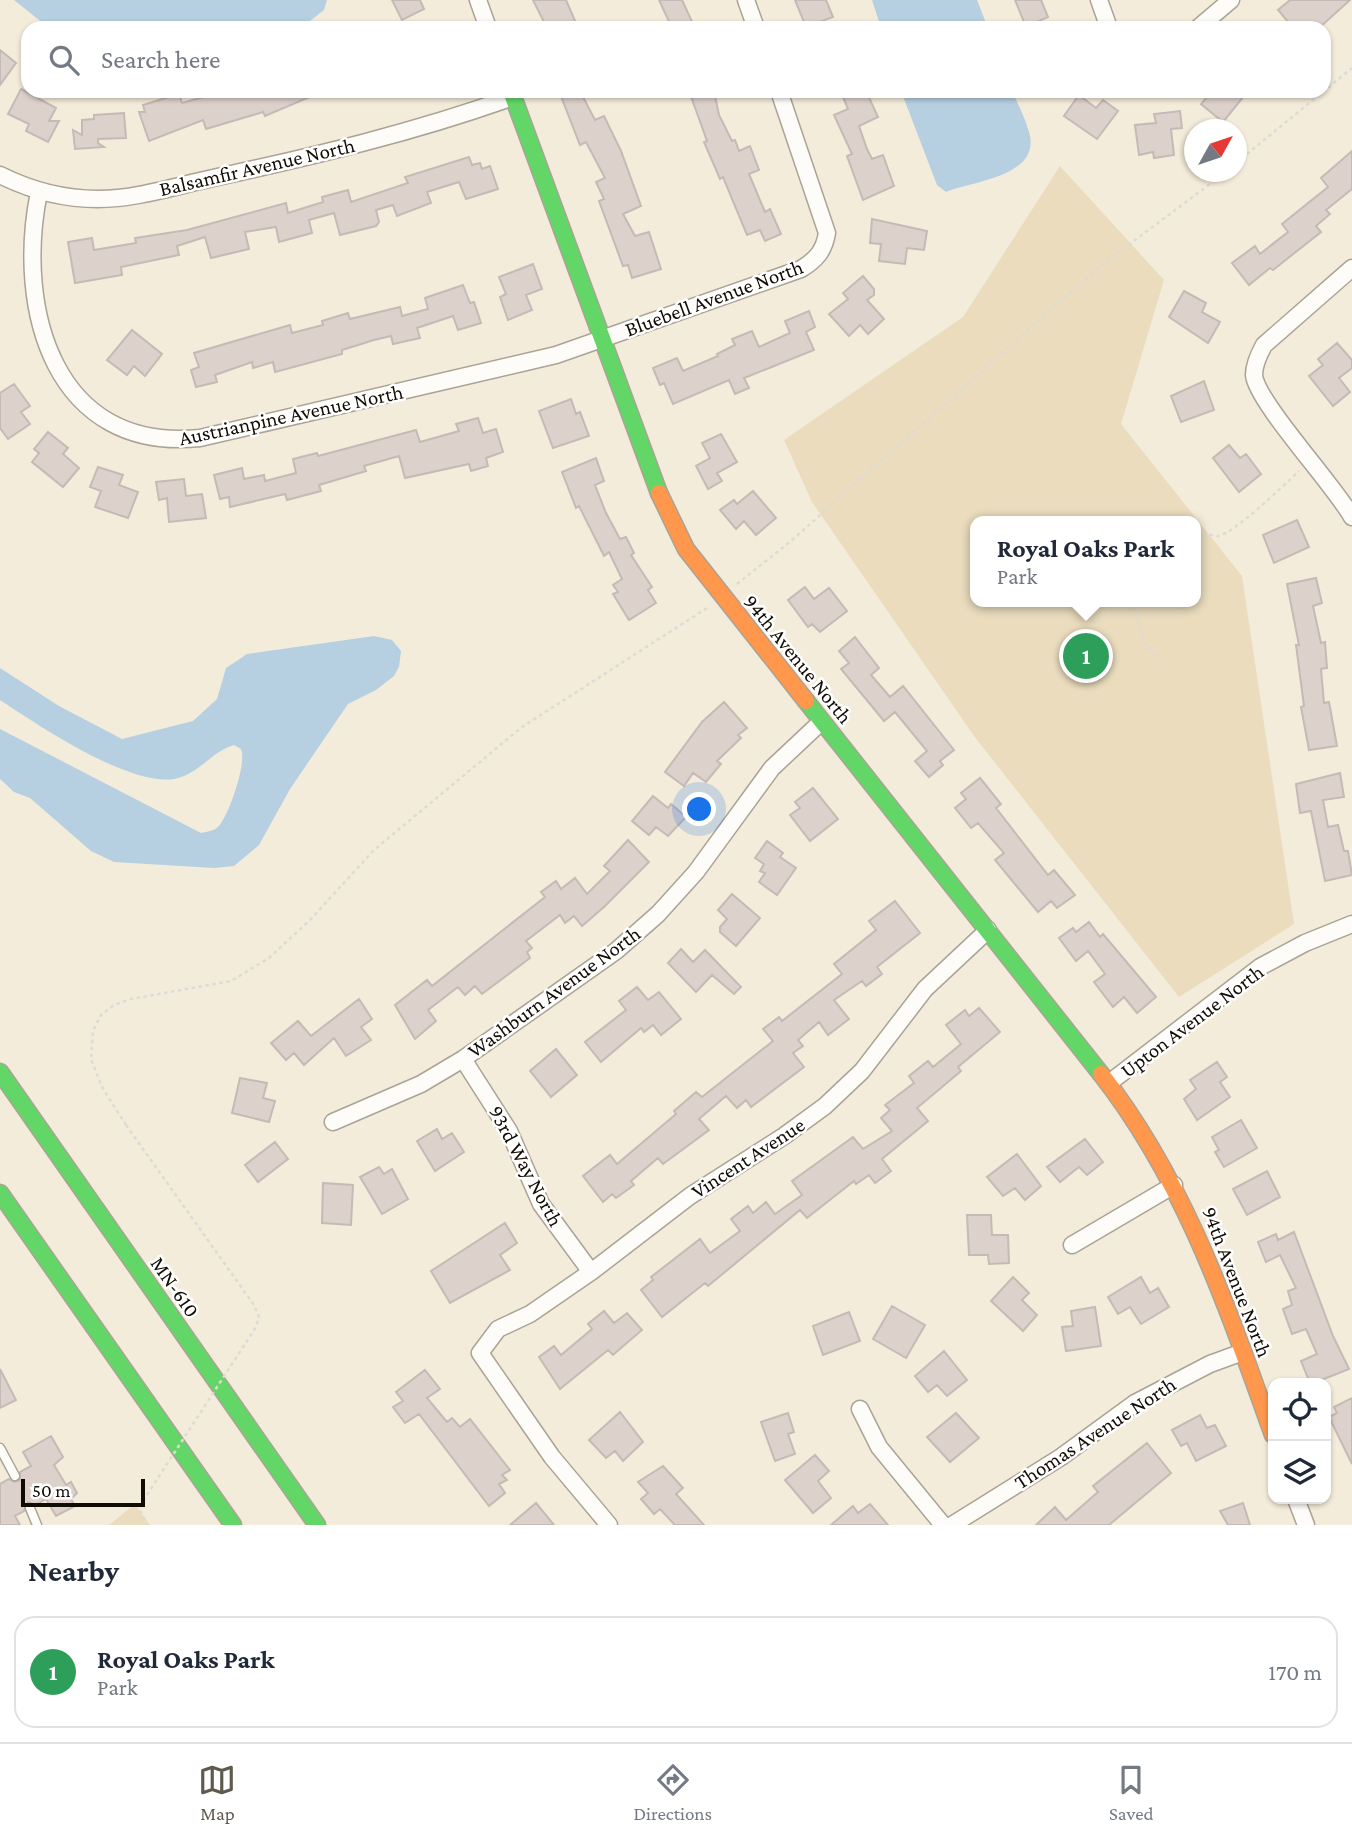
<!DOCTYPE html>
<style>
:root{--surface:#fff;--page:#f6f6f7;--text:#1f2937;--muted:#747a83;--line:#e0e1e3;--accent:#605a4e}
body{margin:0;font-family:"Crimson Pro",serif;background:var(--page);color:var(--text)}
.controls{position:absolute;right:21px;bottom:21px;display:grid;overflow:hidden;border-radius:14px;box-shadow:0 2px 5px #0004}
.controls button{width:63px;height:63px;display:grid;place-items:center;padding:0;border:0;border-bottom:2px solid var(--line);background:var(--surface);color:var(--text);font:35px sans-serif}
.compass{position:absolute;left:1184px;top:119px;width:63px;height:63px;border-radius:50%;background:var(--surface);box-shadow:0 2px 5px #0004;rotate:50deg}
.scale{position:absolute;left:21px;bottom:18px;width:124px;box-sizing:border-box;padding-left:7px;border:4px solid #110c03;border-top:0;font-size:19px;line-height:24px;white-space:nowrap;color:#110c03;-webkit-text-stroke:5px #fff;paint-order:stroke}
.you{position:absolute;left:700px;top:810px;width:24px;height:24px;margin:-18px;border:5px solid #fff;border-radius:50%;background:#1a73e8;box-shadow:0 0 0 10px #1a73e833}
.badge{display:grid;place-items:center;width:46px;height:46px;border-radius:50%;background:var(--accent);color:#fff;font-size:23px;font-weight:700}
.pin{position:absolute;translate:-50% -50%;border:4px solid #fff;box-shadow:0 2px 7px #0006}
.popup{position:absolute;left:970px;top:516px;width:231px;height:91px;box-sizing:border-box;display:grid;place-content:center;border-radius:14px;background:var(--surface);filter:drop-shadow(0 2px 5px #0005);font-size:23px;white-space:nowrap;color:var(--muted)}
.popup b{font-size:26px;color:var(--text)}
.popup::after{content:'';position:absolute;left:50%;top:100%;margin-left:-14px;border:14px solid transparent;border-top-color:var(--surface)}
.list{margin:0;padding:0;list-style:none}
h2{display:flex;justify-content:space-between;align-items:center;height:91px;margin:0;padding:0 28px;font-size:30px}
h2 small{font-size:23px;font-weight:400;color:var(--muted)}
.list li{display:grid;grid-template-columns:46px 1fr auto;gap:21px;align-items:center;box-sizing:border-box;height:112px;margin:0 14px 14px;padding:0 14px;border:2px solid var(--line);border-radius:21px}
.list b{display:block;font-size:26px;white-space:nowrap}
.list p{margin:0;font-size:23px;white-space:nowrap;color:var(--muted)}
.list em{font-size:23px;font-style:normal;color:var(--muted)}
.icon{flex:none;width:38px;height:38px;fill:none;stroke:currentColor;stroke-width:2;stroke-linecap:round;stroke-linejoin:round}
.map{position:relative;flex:none;width:1352px;height:1525px;overflow:hidden}
.search{position:absolute;background:var(--surface);box-shadow:0 2px 5px #0004;left:21px;right:21px;top:21px;height:77px;display:flex;align-items:center;gap:18px;box-sizing:border-box;padding:0 24px;border-radius:21px;color:var(--muted);font-size:26px}
.sheet{height:217px;background:var(--surface)}
nav{display:flex;justify-content:space-around;align-items:center;box-sizing:border-box;height:98px;border-top:2px solid var(--line);background:var(--surface);font-size:19px;color:var(--muted)}
nav a{display:grid;justify-items:center;gap:4px}
nav .on{color:var(--accent)}
.map>svg:first-child{display:block}
.green{fill:#eadcbd;fill-rule:evenodd}
.water{fill:#b6cfe1}
.building{fill:#dcd1cb;stroke:#c5bab5;stroke-width:2}
.lines{fill:none;stroke-linecap:round;stroke-linejoin:round}
.lane-casing{stroke:#aaa396;stroke-width:11}
.street-casing{stroke:#aaa396;stroke-width:19}
.fast-casing{stroke:#aaa396;stroke-width:19}
.slow-casing{stroke:#aaa396;stroke-width:19}
.path{stroke:#dddbd6;stroke-width:2.5;stroke-dasharray:3.5 3.5;stroke-linecap:butt}
.lane{stroke:#fdfcf9;stroke-width:8}
.street{stroke:#fdfcf9;stroke-width:16}
.fast{stroke:#63d668;stroke-width:16}
.slow{stroke:#ff974d;stroke-width:16}
.path-bridge{stroke:#dddbd6;stroke-width:2.5;stroke-dasharray:3.5 3.5;stroke-linecap:butt}
.labels{text-anchor:middle;stroke-width:5;stroke-linejoin:round;paint-order:stroke}
.street-label{font-size:21px;fill:#110c03;stroke:#fff}
</style>
<div class="map">
<svg width="1352" height="1525" viewBox="0 0 1352 1525">
<rect width="100%" height="100%" fill="#f4ecda"/>
<!-- green -->
<path class="green" d="M1060,166L1164,280L1121,424L1242,576L1294,924L1179,997L974,736L812,502L784,440L963,317ZM976,521H1196V602H976Z
M135,1504L150,1525H109Z"/>
<!-- water -->
<path class="water" d="M14,0H327L324,10L301,28H49Z
M872,0H977L988,28H881Z
M901,91H1012C1018,104 1025,118 1029,132C1042,176 974,181 946,192L937,185Z
M374,636L392,640L401,651L399,667L394,676L376,690L348,704L290,789L259,845L234,866L214,868L114,862L91,851L30,798L14,792L0,779V729L201,833C210,831 216,831 221,823C230,811 247,762 241,749L234,745C212,751 198,775 174,779C128,786 38,725 0,700V668L59,706L122,739L193,721L217,699L226,668L247,654Z"/>
<!-- building -->
<path class="building" d="M392,0H420L424,9L402,20Z
M533,0H566L576,23L566,28H547Z
M659,0H682L695,28H672Z
M795,0H826L833,17L806,27Z
M1015,0H1041L1048,17L1026,27Z
M1290,0H1350L1319,28H1293L1278,10Z
M0,50L16,63L0,85Z
M21,89L56,108L49,121H59L48,142L26,131L29,124L8,114Z
M225,91H318L319,93L265,116L263,112L206,129L203,120L149,141L139,112H145L143,105L179,94L182,103Z
M559,91H580L595,120L604,116L621,151L641,206L623,214L635,236L649,232L661,269L632,278L628,265L623,266L599,201L604,199L596,182L605,178L586,142L580,145Z
M689,91H714L719,115L732,141L735,140L739,151L750,146L759,170L749,174L765,212L770,209L781,234L765,241L760,230L747,235L723,177L720,179L704,142L707,141Z
M856,91H866L878,117L859,126L867,149L872,159L883,155L894,186L863,200L847,156L852,154L834,115L848,109L843,97Z
M1212,91H1248L1223,122L1201,104Z
M1079,95L1096,108L1103,100L1118,111L1097,139L1064,116Z
M1180,111L1182,128L1171,129L1174,155L1154,158L1153,152L1139,155L1135,125L1156,123L1154,114Z
M124,113L126,138L98,139V143L104,147L75,149L73,130L82,135V120L94,119V115Z
M1352,151V189L1326,210L1330,214L1316,226L1321,232L1273,270L1270,268L1249,285L1232,263L1255,246L1260,254L1288,232L1282,224L1328,187L1321,178Z
M469,157L472,165L480,163L482,169L490,166L498,189L466,199L459,182L427,192L431,203L397,216L393,205L376,210L379,222L376,226L340,235L334,213L309,220L312,233L279,242L276,227L245,232L249,249L211,258L205,237L177,246L179,255L121,267L122,275L75,283L68,242L92,238L94,250L136,243L135,238L187,230L286,203L288,213L323,202L322,197L348,190L351,202L408,183L405,177Z
M872,219L927,231L924,250L907,248L905,264L879,261L881,244L870,243Z
M533,264L542,289L526,295L532,310L508,320L500,297L506,294L499,277Z
M863,276L874,289V295L867,300L884,319L868,334L860,325L849,336L829,314L848,299L843,293Z
M463,285L470,303L474,302L481,323L458,330L453,316L417,328L420,338L393,344L391,336L374,340L342,350V354L275,372L273,362L253,368L252,362L215,375L217,382L196,387L191,370L199,367L194,353L290,325L292,333L323,325L322,321L348,313L350,319L400,307L402,316L428,309L425,298Z
M1184,291L1206,303L1202,312L1220,322L1208,343L1169,317Z
M809,311L815,327L806,332L814,350L744,378L749,388L735,394L729,380L673,404L664,383L660,385L653,368L677,358L683,371L718,356L717,354L735,345L732,339L752,331L759,347L790,333L785,321Z
M132,330L162,354L145,376L134,366L127,375L107,360Z
M1337,343L1352,360V368L1339,378L1350,392L1333,406L1309,376L1323,365L1318,359Z
M1204,381L1214,410L1181,422L1171,396Z
M14,384L30,406L21,412L30,424L8,439L0,428V393Z
M571,399L576,414L580,412L589,436L553,448L539,411Z
M478,418L483,433L496,429L503,452L486,458L488,466L471,471L469,464L405,478L399,456L364,466L366,471L319,485L321,491L287,500L285,494L230,507L229,497L220,499L214,475L242,468L244,479L264,475L265,481L296,473L293,459L317,453L318,456L416,430L420,442L459,431L456,424Z
M48,432L68,448L63,454L79,468L63,487L32,462L39,453L34,449Z
M721,434L737,462L717,473L722,481L708,489L696,466L710,458L702,443Z
M1229,445L1240,458L1246,454L1261,474L1239,492L1213,458Z
M596,458L604,481L595,485L606,513L620,539L626,537L634,553L631,555L652,587L648,590L656,603L629,620L613,594L618,592L613,585L622,579L609,552L604,556L579,506L576,508L562,472Z
M98,467L123,475L119,485L138,492L128,518L95,507L101,491L90,487Z
M184,479L186,496L202,494L206,518L169,522L167,498L159,500L156,482Z
M753,491L776,518L756,535L744,521L736,529L720,510L734,500L737,504Z
M1297,520L1309,547L1274,563L1263,535Z
M1316,578L1322,603L1313,606L1321,643L1325,642L1327,668L1321,669L1324,703L1329,702L1337,746L1309,750L1301,707L1304,706L1296,645H1299L1287,584Z
M805,587L814,599L829,588L847,611L820,632L812,624L808,627L788,600Z
M855,637L879,668L871,675L890,697L903,686L954,750L940,761L943,765L929,777L915,761L927,751L895,712L884,721L841,669L849,663L839,651Z
M724,702L747,728L738,735L741,738L717,761L721,764L706,782L693,773L684,786L665,772L702,722Z
M1340,773L1344,797L1323,800L1328,827L1338,825L1344,851H1348L1352,875L1325,881L1311,811L1300,813L1296,784Z
M980,778L1001,804L996,808L1048,875L1054,870L1075,895L1057,908L1051,901L1038,912L995,860L1004,853L978,823L971,828L955,808L966,799L961,793Z
M813,788L838,819L810,841L790,815L800,808L795,802Z
M653,796L668,808L671,804L686,817L668,836L656,827L649,835L632,821Z
M628,840L649,862L604,907L582,926L574,916L565,923L560,915L526,941L532,948L527,952L530,958L482,994L475,986L465,995L458,987L428,1010L436,1021L415,1039L395,1005L427,980L432,986L545,897L541,892L556,881L561,889L575,878L587,894L610,871L604,866Z
M767,841L783,853L780,857L796,868L777,895L759,882L765,873L760,871L764,864L755,858Z
M732,894L760,918L736,946L720,932V927L727,919L718,910Z
M895,901L920,933L877,967L882,974L866,986L862,981L834,1000L849,1019L828,1035L819,1022L798,1040L803,1046L793,1053L804,1067L751,1107L746,1100L737,1108L726,1096L699,1119L709,1130L663,1164L658,1158L631,1181L634,1185L616,1198L612,1194L603,1202L583,1176L610,1155L617,1164L676,1114L674,1111L696,1092L702,1097L773,1041L763,1029L779,1017L782,1021L842,974L834,964L876,930L869,921Z
M1089,922L1100,937L1103,934L1156,997L1137,1013L1124,997L1113,1007L1094,982L1105,974L1088,951L1076,961L1059,938L1073,928L1076,932Z
M681,949L693,962L705,950L741,987L734,994L712,975L696,992L668,963Z
M637,987L648,1000L659,992L681,1019L661,1035L653,1025L644,1032L641,1028L601,1062L585,1042L626,1010L619,1001Z
M359,999L372,1019L361,1027L371,1040L346,1056L334,1038L304,1065L294,1053L286,1060L271,1043L298,1021L311,1036Z
M979,1008L1000,1032L958,1067L961,1071L917,1108L928,1121L882,1159L891,1171L875,1183L869,1175L856,1184L854,1181L807,1218L800,1210L708,1286L705,1283L662,1317L641,1290L653,1280L651,1277L700,1239L710,1253L740,1231L731,1219L748,1206L753,1213L766,1202L775,1214L802,1195L792,1181L853,1137L863,1149L892,1131L881,1118L890,1110L885,1105L914,1083L909,1076L928,1061L933,1067L961,1044L946,1025L965,1010L969,1016Z
M556,1049L577,1075L551,1097L530,1071Z
M1217,1062L1227,1077L1220,1082L1230,1097L1197,1120L1184,1099L1196,1089L1190,1080Z
M240,1078L267,1083L263,1098L275,1101L269,1122L232,1113Z
M1241,1120L1257,1148L1224,1167L1215,1152L1219,1150L1212,1137Z
M437,1129L442,1139L452,1133L464,1152L435,1171L417,1141Z
M1085,1139L1103,1162L1087,1175L1079,1167L1060,1182L1047,1167Z
M275,1142L288,1159L258,1182L245,1165Z
M1017,1154L1041,1186L1025,1200L1015,1188L1003,1196L987,1177Z
M379,1167L384,1174L392,1169L408,1199L382,1214L360,1177Z
M1267,1171L1280,1197L1247,1215L1233,1189Z
M323,1183L353,1185L351,1225L322,1223Z
M967,1215H991L992,1235H1008L1009,1263L989,1264L988,1255H969Z
M505,1223L517,1243L500,1255L510,1270L450,1303L431,1271Z
M1294,1232L1333,1336L1349,1369L1314,1383H1310L1301,1361L1317,1354L1306,1329L1292,1334L1283,1309L1292,1305L1288,1291L1296,1288L1280,1255L1266,1262L1258,1242L1276,1234L1278,1240Z
M1013,1277L1029,1293L1022,1300L1037,1315L1023,1331L991,1301Z
M1141,1277L1150,1293L1158,1288L1169,1307L1141,1324L1130,1307L1118,1314L1108,1297Z
M892,1306L925,1325L906,1358L873,1339Z
M1095,1307L1101,1346L1066,1351L1062,1327L1073,1326L1071,1311Z
M604,1311L614,1323L627,1313L642,1330L613,1355L608,1350L560,1389L539,1357L554,1346L561,1355L592,1329L588,1324Z
M849,1312L860,1341L823,1355L813,1326Z
M944,1351L967,1380L947,1396L937,1385L928,1392L915,1376Z
M0,1369L16,1400L0,1408Z
M425,1370L440,1389L427,1398L447,1422L452,1418L460,1427L470,1419L510,1470L502,1475L507,1480L499,1484L505,1493L489,1506L419,1414L405,1423L393,1407L403,1401L396,1392Z
M1352,1398V1464L1329,1417L1337,1413L1334,1407Z
M620,1412L643,1442L623,1461L615,1451L606,1458L589,1440Z
M788,1413L794,1432L788,1434L795,1454L775,1461L761,1422Z
M956,1413L979,1438L950,1462L927,1437Z
M1200,1415L1207,1428L1215,1425L1226,1446L1196,1461L1187,1443L1181,1446L1172,1430Z
M51,1436L63,1457L54,1465L66,1485L71,1482L77,1493L71,1499L75,1506L56,1516L46,1499L36,1505L28,1502L24,1511L15,1516L20,1525H0V1484L9,1479L14,1482L20,1480V1472L31,1466L23,1452Z
M1147,1443L1171,1473L1109,1525H1036L1055,1507L1066,1520L1098,1492L1093,1486Z
M815,1455L829,1471L818,1481L831,1498L813,1513L785,1480Z
M663,1466L683,1488L676,1494L704,1525H675L660,1509L654,1514L641,1499L648,1493L638,1482Z
M536,1503L554,1525H510Z
M1243,1503L1250,1525H1228L1220,1511Z
M870,1504L888,1525H831L853,1506L858,1513Z"/>
<g class="lines">
<!-- lane casing -->
<g class="lane-casing">
<path id="lane" d="M0,1448L15,1476
M30,1508L37,1525"/>
</g>
<!-- street casing -->
<g class="street-casing">
<path id="street" d="M478,0L488,28
M746,0L756,28
M1099,0L1109,28
M1198,28L1231,0
M0,175C32,191 62,199 98,199C136,199 176,186 213,178C315,156 415,132 513,97
M39,192C15,309 54,453 200,438L556,355L801,269C816,260 824,251 827,233L779,91
M1352,268L1264,345C1259,354 1254,364 1254,375C1256,401 1334,485 1352,517
M463,1059L509,1131L541,1204L591,1272
M1109,1083L1260,967L1305,943L1352,924
M333,1122L421,1084L463,1059L616,951L658,914L696,872L772,768L821,722
M1072,1245L1174,1185
M860,1409L879,1447L943,1525
M1296,1499L1306,1525
M609,1525L552,1457L480,1353L498,1329L530,1314L591,1272L690,1196L784,1136L825,1106L862,1071L925,989L988,930
M952,1525L1061,1457L1135,1403L1210,1364L1243,1352"/>
</g>
<!-- fast casing -->
<g class="fast-casing">
<path id="fast" d="M511,91L659,493
M806,701L1101,1074
M0,1072L317,1525
M0,1193L233,1525"/>
</g>
<!-- slow casing -->
<g class="slow-casing">
<path id="slow" d="M659,493L686,549L806,701
M1101,1074C1186,1183 1227,1307 1273,1435"/>
</g>
<!-- path -->
<path class="path" d="M1236,163L1352,68
M1160,521H1162
M1196,531C1202,532 1212,536 1218,536C1235,533 1284,485 1299,471
M737,584L791,541L1099,267L1226,172
M1133,602L1143,642L1160,660
M126,1125L102,1087L91,1059L93,1031L101,1015L114,1005L131,999L231,981L269,958L310,920L374,850L522,727L707,608"/>
<!-- lane -->
<use href="#lane" class="lane"/>
<!-- street -->
<use href="#street" class="street"/>
<!-- fast -->
<use href="#fast" class="fast"/>
<!-- slow -->
<use href="#slow" class="slow"/>
<!-- path-bridge -->
<path class="path-bridge" d="M126,1125L254,1305L259,1317L256,1327L143,1501L140,1510L147,1525"/>
</g>
<g class="labels">
<!-- street labels -->
<g class="street-label">
<text transform="translate(257 167) rotate(-13)" y="7">Balsamfir Avenue North</text>
<text transform="translate(714 298) rotate(-20)" y="7">Bluebell Avenue North</text>
<text transform="translate(291 415) rotate(-12)" y="7">Austrianpine Avenue North</text>
<text transform="translate(798 659) rotate(51)" y="7">94th Avenue North</text>
<text transform="translate(554 992) rotate(-36)" y="7">Washburn Avenue North</text>
<text transform="translate(1192 1021) rotate(-37)" y="7">Upton Avenue North</text>
<text transform="translate(748 1158) rotate(-33)" y="7">Vincent Avenue</text>
<text transform="translate(526 1166) rotate(62)" y="7">93rd Way North</text>
<text transform="translate(1237 1282) rotate(69)" y="7">94th Avenue North</text>
<text transform="translate(175 1287) rotate(55)" y="7">MN-610</text>
<text transform="translate(1095 1433) rotate(-33)" y="7">Thomas Avenue North</text>
</g>
</g>
</svg>
<div class="controls">
<button><svg class="icon" aria-label="locate" viewBox="0 0 24 24"><circle cx="12" cy="12" r="6"/><path d="M12 2v4M12 18v4M2 12h4M18 12h4"/></svg></button>
<button><svg class="icon" aria-label="layers" viewBox="0 0 24 24"><path d="M12 4l9 5-9 5-9-5zM3 14l9 5 9-5"/></svg></button>
</div>
<svg class="compass" viewBox="-18 -18 36 36"><path d="M0-13l5 13h-10z" fill="#e53935"/><path d="M0 13l5-13h-10z" fill="#747a83"/></svg>
<div class="scale">50 m</div>
<div class="you"></div>
<div class="pin badge" style="left:1086px;top:656px;background:#2e9e5b">1</div>
<div class="popup"><b>Royal Oaks Park</b>Park</div>
<div class="search"><svg class="icon" aria-label="search" viewBox="0 0 24 24"><circle cx="10" cy="10" r="6"/><path d="M15 15l6 6"/></svg>Search here</div>
</div>
<section class="sheet">
<h2>Nearby<small></small></h2>
<ul class="list">
<li><span class="badge" style="background:#2e9e5b">1</span><div><b>Royal Oaks Park</b><p>Park</p></div><em>170 m</em></li>
</ul>
</section>
<nav>
<a class="on"><svg class="icon" aria-label="map" viewBox="0 0 24 24"><path d="M3 6l6-2 6 2 6-2v14l-6 2-6-2-6 2zM9 4v14M15 6v14"/></svg>Map</a>
<a><svg class="icon" aria-label="directions" viewBox="0 0 24 24"><path d="M12 3l9 9-9 9-9-9zM9 14v-3h6M13 9l2 2-2 2"/></svg>Directions</a>
<a><svg class="icon" aria-label="saved" viewBox="0 0 24 24"><path d="M7 4h10v16l-5-4-5 4z"/></svg>Saved</a>
</nav>
